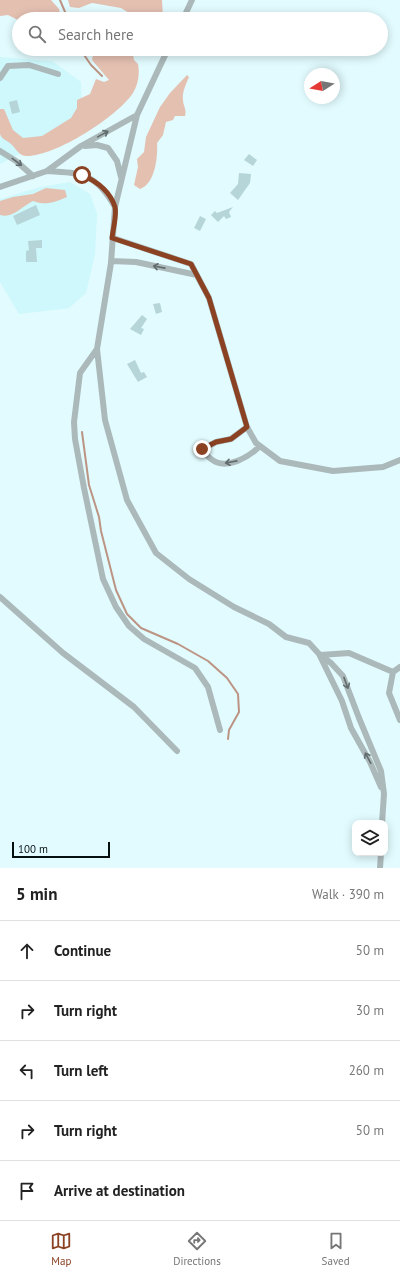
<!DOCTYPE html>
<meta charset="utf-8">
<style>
:root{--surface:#fff;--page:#f2f2f2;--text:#222;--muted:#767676;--line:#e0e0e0;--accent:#8b4223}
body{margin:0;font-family:"PT Sans",sans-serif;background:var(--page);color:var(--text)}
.controls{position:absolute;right:12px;bottom:12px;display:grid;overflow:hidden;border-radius:8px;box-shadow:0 2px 10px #0003}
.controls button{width:36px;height:36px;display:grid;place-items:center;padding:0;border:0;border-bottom:1px solid var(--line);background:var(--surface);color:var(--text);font:20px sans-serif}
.compass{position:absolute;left:304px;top:68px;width:36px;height:36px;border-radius:50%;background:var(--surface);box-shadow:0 2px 10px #0003;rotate:259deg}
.scale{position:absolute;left:12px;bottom:10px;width:98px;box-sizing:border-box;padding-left:4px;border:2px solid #050f10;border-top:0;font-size:11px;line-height:14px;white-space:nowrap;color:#050f10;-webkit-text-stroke:3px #e2fbfe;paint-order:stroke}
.stop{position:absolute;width:12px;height:12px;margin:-9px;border:3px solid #8b4223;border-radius:50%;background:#fff}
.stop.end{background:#8b4223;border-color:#fff;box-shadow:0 1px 4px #0008}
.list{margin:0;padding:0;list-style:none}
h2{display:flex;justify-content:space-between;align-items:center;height:52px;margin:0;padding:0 16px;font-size:17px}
h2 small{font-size:13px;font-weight:400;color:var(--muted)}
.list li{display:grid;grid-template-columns:26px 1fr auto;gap:12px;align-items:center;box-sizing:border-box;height:60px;padding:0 16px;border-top:1px solid var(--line)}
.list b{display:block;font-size:15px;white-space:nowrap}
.list em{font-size:13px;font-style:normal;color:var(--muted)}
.icon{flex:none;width:22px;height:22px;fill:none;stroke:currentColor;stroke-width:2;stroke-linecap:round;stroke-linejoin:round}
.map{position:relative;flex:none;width:400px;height:868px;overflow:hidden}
.search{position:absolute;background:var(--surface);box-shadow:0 2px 10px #0003;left:12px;right:12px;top:12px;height:44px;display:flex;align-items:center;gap:10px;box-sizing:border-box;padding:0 14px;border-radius:22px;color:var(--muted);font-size:15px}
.sheet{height:352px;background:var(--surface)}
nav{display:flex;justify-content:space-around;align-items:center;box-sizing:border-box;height:56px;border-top:1px solid var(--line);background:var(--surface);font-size:11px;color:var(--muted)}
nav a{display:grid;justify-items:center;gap:2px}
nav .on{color:var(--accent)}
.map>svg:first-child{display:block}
.built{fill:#cef8fc}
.green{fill:#e4c0b1}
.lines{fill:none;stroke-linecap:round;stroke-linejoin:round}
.stream{stroke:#bc9484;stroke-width:2}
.building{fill:#b6d5d9}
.minor{stroke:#acb9bb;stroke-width:6}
.oneway{stroke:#616c6e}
.route{stroke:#8b4223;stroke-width:5}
</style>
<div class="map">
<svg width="400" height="868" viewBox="0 0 400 868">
<rect width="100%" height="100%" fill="#e2fbfe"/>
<!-- built -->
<path class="built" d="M0,57L52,61L81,82L82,110L75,125L0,164Z
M70,182L90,194L97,214L95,254L86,293L69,308L19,314L0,282V199L40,187Z"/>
<!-- green -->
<path class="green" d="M0,0H51L59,9L61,19H35L32,12L26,19L18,20L8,15L0,16Z
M68,0H162L163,17L139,19L121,8L92,3L79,8L70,7Z
M84,12L121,19H74L73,15Z
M86,49H140L133,55L134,60L138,64C140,74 138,85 133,93C117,117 56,156 27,156C18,156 16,148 11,144C7,140 2,140 0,134C0,127 0,117 0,109H4L13,130L23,138L42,136L71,118L77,108V100L90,94L96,79L104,82L109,80L92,60L93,55Z
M187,75L189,77C186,84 182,92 183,100C183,106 187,109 185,116H175L173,120L166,122L163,135L157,143C158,157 155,184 140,189L134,185L138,167L137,159L144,152L146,137L160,107L170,93Z
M46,188L65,190L67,197C55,202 46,206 33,201C22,206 13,219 0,215V201L13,197L33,194Z"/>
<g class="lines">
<!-- stream -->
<path class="stream" d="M60,0L68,19
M80,49L91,65L102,76
M82,432L89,485L99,517L101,531L116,590L127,614L141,628L178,644L208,661L227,678L238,694L239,712L229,730L228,739"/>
</g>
<!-- building -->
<path class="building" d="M17,100L20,112L12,114L9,102Z
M249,154L257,160L253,166L244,160Z
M239,173L251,174L250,183L238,200L230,193L238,184Z
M36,205L40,215L17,225L13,216Z
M233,207L229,212L231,217L226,219L224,216L218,222L211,215L215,211L217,213Z
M200,216L206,219L200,231L194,228Z
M42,240V248H36L37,262H26V251L29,250L28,241Z
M160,303L162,312L156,314L153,304Z
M142,315L147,319L141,328L144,329L141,335L130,329Z
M135,360L141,373L144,372L147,377L138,382L127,364Z"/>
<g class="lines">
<!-- minor -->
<path class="minor" d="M183,19L192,0
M168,49L137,115L115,207L111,263L97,349L105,420L127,500L156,553L189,579L234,607L269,624L286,637L309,643L320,655L331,663L343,676L359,718L381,771L384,794L382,823
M0,78L8,66L29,65L58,74
M85,146L97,145L108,148L117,161L121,177
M0,151L16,161L33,176
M47,171C84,173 96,174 115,207
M0,187L47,171L81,146L137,115
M113,238L191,264L209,298L247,427L256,443L280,461L333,471L383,467L400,460
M111,261L136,262L197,275
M97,349L80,373L74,422L75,439L84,488L103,579L116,607L129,626L144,639L195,668L208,687L220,730
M247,427L231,439L216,442L203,449C205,453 208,457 211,459C226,471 249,457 260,446
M0,597L63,653L134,707L177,751
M320,655L349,653L393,672L389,693L400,720
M320,656L342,701L351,728L370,762L381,787
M393,672L400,667
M380,868L381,853"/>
</g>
<!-- one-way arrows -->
<defs><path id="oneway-shaft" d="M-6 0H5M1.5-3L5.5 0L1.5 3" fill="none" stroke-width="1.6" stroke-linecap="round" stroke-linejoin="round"/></defs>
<g class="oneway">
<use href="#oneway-shaft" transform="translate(103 134) rotate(-29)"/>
<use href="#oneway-shaft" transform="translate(17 162) rotate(37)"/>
<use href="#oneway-shaft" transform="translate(159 267) rotate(-169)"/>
<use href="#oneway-shaft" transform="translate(231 462) rotate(169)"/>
<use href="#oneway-shaft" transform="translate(346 683) rotate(70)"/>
<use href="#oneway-shaft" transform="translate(368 758) rotate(-118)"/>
</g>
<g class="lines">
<!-- route -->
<path class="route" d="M82,175C96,181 110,191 115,207C117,215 113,229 112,238L191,264L209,298L247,427L231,439L216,442L202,449"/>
</g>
</svg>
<div class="controls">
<button><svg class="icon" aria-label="layers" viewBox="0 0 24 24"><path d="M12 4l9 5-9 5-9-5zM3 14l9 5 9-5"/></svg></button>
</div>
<svg class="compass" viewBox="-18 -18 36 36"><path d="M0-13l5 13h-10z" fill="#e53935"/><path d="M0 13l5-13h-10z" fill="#767676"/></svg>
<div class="scale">100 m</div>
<div class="stop" style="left:82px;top:175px"></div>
<div class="stop end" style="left:202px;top:449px"></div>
<div class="search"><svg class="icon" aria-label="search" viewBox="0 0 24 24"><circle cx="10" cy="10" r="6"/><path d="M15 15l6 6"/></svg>Search here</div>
</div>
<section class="sheet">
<h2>5 min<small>Walk · 390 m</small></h2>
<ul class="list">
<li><svg class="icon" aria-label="ahead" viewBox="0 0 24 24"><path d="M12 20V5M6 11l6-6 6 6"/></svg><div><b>Continue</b></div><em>50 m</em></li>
<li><svg class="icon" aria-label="right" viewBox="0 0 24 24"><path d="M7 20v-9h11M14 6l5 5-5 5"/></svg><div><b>Turn right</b></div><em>30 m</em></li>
<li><svg class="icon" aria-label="left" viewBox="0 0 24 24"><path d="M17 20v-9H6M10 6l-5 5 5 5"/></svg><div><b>Turn left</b></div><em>260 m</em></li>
<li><svg class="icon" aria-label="right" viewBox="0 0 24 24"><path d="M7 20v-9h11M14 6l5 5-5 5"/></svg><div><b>Turn right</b></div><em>50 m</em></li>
<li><svg class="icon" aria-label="arrive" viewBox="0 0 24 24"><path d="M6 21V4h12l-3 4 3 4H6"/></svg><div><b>Arrive at destination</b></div></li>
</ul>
</section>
<nav>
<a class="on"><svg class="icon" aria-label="map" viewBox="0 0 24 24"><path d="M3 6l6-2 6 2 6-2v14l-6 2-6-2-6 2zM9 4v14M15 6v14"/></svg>Map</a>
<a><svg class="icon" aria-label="directions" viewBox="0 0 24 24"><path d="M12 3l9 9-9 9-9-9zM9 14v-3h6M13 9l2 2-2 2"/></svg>Directions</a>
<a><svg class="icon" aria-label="saved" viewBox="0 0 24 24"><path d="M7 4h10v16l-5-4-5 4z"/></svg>Saved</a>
</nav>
